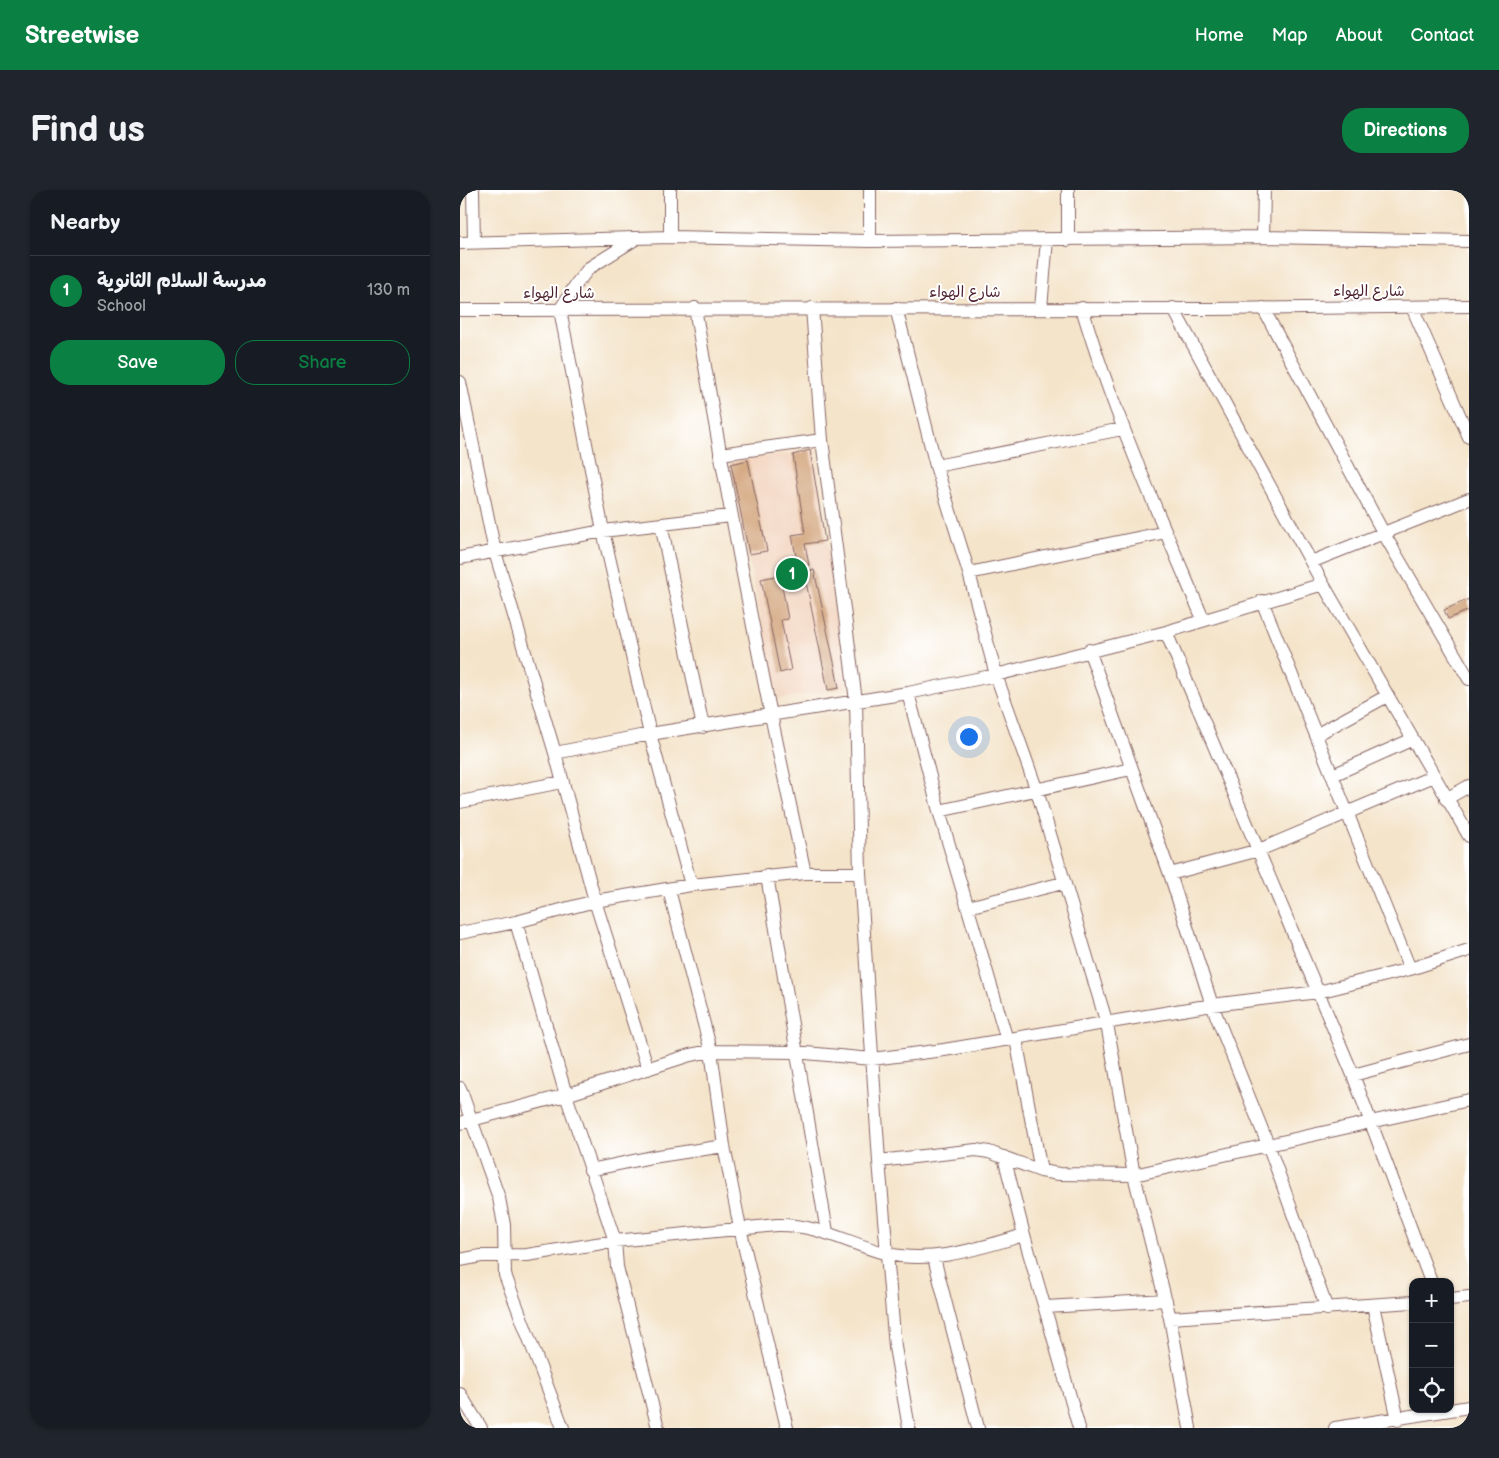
<!DOCTYPE html>
<meta charset="utf-8">
<style>
:root{--surface:#171b24;--page:#20242c;--text:#f1f3f6;--muted:#9ea1a6;--line:#363941;--accent:#0b8043}
body{margin:0;font-family:"Balsamiq Sans","Playpen Sans Arabic",sans-serif;background:var(--page);color:var(--text)}
.controls{position:absolute;right:15px;bottom:15px;display:grid;overflow:hidden;border-radius:10px;box-shadow:0 1px 4px #0004}
.controls button{width:45px;height:45px;display:grid;place-items:center;padding:0;border:0;border-bottom:1px solid var(--line);background:var(--surface);color:var(--text);font:25px sans-serif}
.you{position:absolute;left:508px;top:546px;width:18px;height:18px;margin:-12px;border:4px solid #fff;border-radius:50%;background:#1a73e8;box-shadow:0 0 0 8px #1a73e833}
.badge{display:grid;place-items:center;width:32px;height:32px;border-radius:50%;background:var(--accent);color:#fff;font-size:16px;font-weight:700}
.pin{position:absolute;translate:-50% -50%;border:2px solid #fff;box-shadow:0 1px 5px #0006}
.list{margin:0;padding:0;list-style:none}
h2{display:flex;justify-content:space-between;align-items:center;height:65px;margin:0;padding:0 20px;font-size:21px}
h2 small{font-size:16px;font-weight:400;color:var(--muted)}
.list li{display:grid;grid-template-columns:32px 1fr auto;gap:15px;align-items:center;box-sizing:border-box;height:70px;padding:0 20px;border-top:1px solid var(--line)}
.list b{display:block;font-size:19px;white-space:nowrap}
.list p{margin:0;font-size:16px;white-space:nowrap;color:var(--muted)}
.list em{font-size:16px;font-style:normal;color:var(--muted)}
.actions{display:flex;gap:10px;padding:15px 20px}
.actions a{flex:1;padding:11px 0;border:1px solid var(--accent);border-radius:20px;text-align:center;font-size:18px;color:var(--accent)}
.actions .main{background:var(--accent);color:#fff}
.icon{flex:none;width:28px;height:28px;fill:none;stroke:currentColor;stroke-width:2;stroke-linecap:round;stroke-linejoin:round}
.map{position:relative;flex:none;width:1009px;height:1238px;overflow:hidden;border-radius:20px}
header{display:flex;align-items:center;gap:30px;box-sizing:border-box;height:70px;padding:0 25px;background:var(--accent);color:#fff}
header strong{font-size:24px}
nav{display:flex;gap:28px;margin-inline-start:auto;font-size:18px}
.intro{display:flex;align-items:center;justify-content:space-between;box-sizing:border-box;height:120px;padding:0 30px}
h1{margin:0;font-size:35px}
.button{padding:12px 22px;border-radius:20px;background:var(--accent);color:#fff;font-size:18px;font-weight:700}
main{display:flex;gap:30px;padding:0 30px}
aside{flex:1;background:var(--surface);border-radius:20px;box-shadow:0 1px 4px #0004}
.map>svg:first-child{display:block}
.built{fill:#f3d4be}
.building{fill:#d1a379}
.lines{fill:none;stroke-linecap:round;stroke-linejoin:round}
.minor-casing{stroke:#866463;stroke-width:14}
.minor{stroke:#fff;stroke-width:12}
.labels{text-anchor:middle;stroke-width:4;stroke-linejoin:round;paint-order:stroke}
.street-label{font-size:15px;fill:#4a1f2b;stroke:#fff}
</style>
<header>
<strong>Streetwise</strong>
<nav><a>Home</a><a>Map</a><a>About</a><a>Contact</a></nav>
</header>
<div class="intro"><h1>Find us</h1><a class="button">Directions</a></div>
<main>
<aside>
<h2>Nearby<small></small></h2>
<ul class="list">
<li><span class="badge">1</span><div><b>مدرسة السلام الثانوية</b><p>School</p></div><em>130 m</em></li>
</ul>
<div class="actions"><a class="main">Save</a><a>Share</a></div>
</aside>
<div class="map">
<svg width="1009" height="1238" viewBox="0 0 1009 1238">
<rect width="100%" height="100%" fill="#fff"/>
<filter id="ink" filterUnits="userSpaceOnUse"><feTurbulence type="fractalNoise" baseFrequency=".02" numOctaves="2"/><feDisplacementMap in="SourceGraphic" scale="10" xChannelSelector="R" yChannelSelector="G"/><feConvolveMatrix kernelMatrix="1 2 1 2 8 2 1 2 1" color-interpolation-filters="sRGB"/></filter>
<filter id="wash" filterUnits="userSpaceOnUse"><feTurbulence type="fractalNoise" baseFrequency=".0096" numOctaves="4" result="noise"/><feDisplacementMap in="SourceGraphic" scale="20" xChannelSelector="R" yChannelSelector="G"/><feGaussianBlur stdDeviation="1.12" result="paint"/><feColorMatrix in="noise" values="0 0 0 0 0 0 0 0 0 0 0 0 0 0 0 0 0 1.4 0 .05"/><feComposite in="paint" operator="in"/></filter>
<g filter="url(#wash)">
<rect width="100%" height="100%" fill="#f4e4ca"/>
<!-- built -->
<path class="built" d="M355,259L387,498L318,509L268,271Z"/>
<g id="blocks">
<!-- building -->
<path class="building" d="M350,260L365,351L345,354L349,375L338,377L332,345L345,343L333,265Z
M288,270L307,361L289,364L271,274Z
M354,380L374,472L379,498L368,500L344,382Z
M320,385L328,429L321,430L331,480L320,483L301,389Z
M1009,409V420L988,429L984,420Z"/>
</g>
</g>
<g filter="url(#ink)">
<use href="#blocks" fill-opacity="0" stroke="#866463" stroke-width="1"/>
<g class="lines">
<!-- minor casing -->
<g class="minor-casing">
<path id="minor" d="M13,0L14,53
M608,0V50
M210,47V0
M803,47L804,0
M177,48L129,78L117,93L100,120L143,341L190,544L231,695
M410,51V0
M0,53L210,47L410,51L803,47L1009,51
M952,117L1009,247
M235,118C267,308 303,496 345,683
M352,118L362,250L396,511L400,683L419,971L435,1157L449,1238
M436,118L476,276L509,383L536,485L577,601L647,834L674,985L710,1128L730,1238
M581,118L587,50
M622,118C654,225 699,326 743,429
M713,118L863,394L1009,646
M803,118L924,344L1009,489
M0,120L753,119L1009,116
M0,192L35,362L95,563L135,711L188,879
M260,264L362,250
M476,276L662,239
M201,334L243,537
M0,368L143,341L270,326
M851,372L1009,309
M509,383L706,342
M802,411L950,779
M706,442L893,885L971,1092
M629,460L710,684L752,815L809,957L867,1119
M448,503L479,621L547,850
M856,545L927,506
M95,563L190,544L448,503L536,485L706,442L863,394
M873,585L953,549
M986,609L1009,596
M0,612L102,592
M479,621L671,579
M710,684L799,660L974,586
M307,686L367,1042
M209,700L251,861L264,956L280,1038L327,1238
M508,717L603,693
M56,732L106,905L155,1051L157,1077L198,1238
M0,743L56,732L135,711L231,695L345,683H400
M556,849L581,981
M893,885L1009,854
M0,898L39,1008L44,1035L45,1085L103,1238
M0,933L106,905L230,865L251,861L335,862L412,869L484,860L752,815L858,802L950,779L1009,760
M544,967L564,1045L619,1238
M419,971L516,960L529,962L581,981L599,984L674,985L1009,910
M130,980L192,967L264,956
M474,1068L518,1238
M0,1070L21,1066L67,1065L155,1051L317,1035C356,1034 388,1053 424,1063C471,1075 519,1058 564,1045
M990,1109L1009,1107
M913,1115L938,1230
M586,1117L706,1110
M710,1128L953,1112
M0,1204L21,1238
M875,1238L1009,1217"/>
</g>
<!-- minor -->
<use href="#minor" class="minor"/>
</g>
</g>
<g class="labels">
<!-- street labels -->
<g class="street-label">
<text x="909" y="106">شارع الهواء</text>
<text x="505" y="107">شارع الهواء</text>
<text x="99" y="108">شارع الهواء</text>
</g>
</g>
</svg>
<div class="controls">
<button>+</button>
<button>−</button>
<button><svg class="icon" aria-label="locate" viewBox="0 0 24 24"><circle cx="12" cy="12" r="6"/><path d="M12 2v4M12 18v4M2 12h4M18 12h4"/></svg></button>
</div>
<div class="you"></div>
<div class="pin badge" style="left:332px;top:384px">1</div>
</div>
</main>
